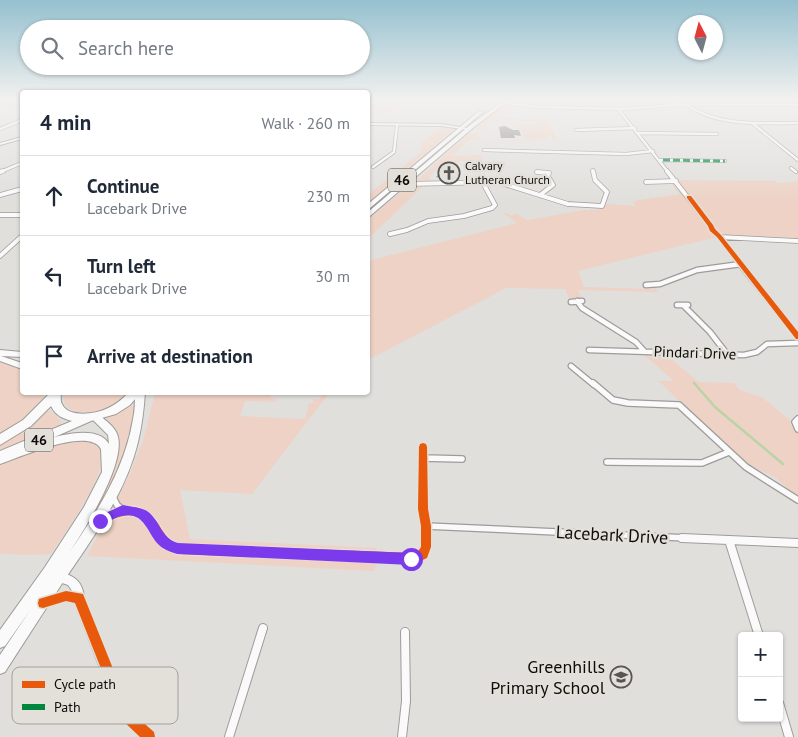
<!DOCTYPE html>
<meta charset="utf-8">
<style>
:root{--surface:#fff;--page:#f6f6f7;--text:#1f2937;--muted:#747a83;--line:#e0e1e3}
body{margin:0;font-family:"PT Sans",sans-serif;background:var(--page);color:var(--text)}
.controls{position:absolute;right:15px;bottom:15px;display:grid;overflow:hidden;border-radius:5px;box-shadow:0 1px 4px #0004}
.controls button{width:45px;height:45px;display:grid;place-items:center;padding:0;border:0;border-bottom:1px solid var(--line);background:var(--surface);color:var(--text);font:25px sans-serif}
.compass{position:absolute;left:678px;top:15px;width:45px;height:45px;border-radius:50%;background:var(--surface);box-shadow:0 1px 4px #0004;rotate:354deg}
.stop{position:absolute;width:15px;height:15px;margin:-11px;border:4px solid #7c3aed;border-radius:50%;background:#fff}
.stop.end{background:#7c3aed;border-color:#fff;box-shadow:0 1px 5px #0008}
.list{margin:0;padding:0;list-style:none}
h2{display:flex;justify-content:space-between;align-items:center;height:65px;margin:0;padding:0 20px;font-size:21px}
h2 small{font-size:16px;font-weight:400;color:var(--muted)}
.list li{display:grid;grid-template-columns:32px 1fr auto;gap:15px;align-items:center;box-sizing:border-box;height:80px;padding:0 20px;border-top:1px solid var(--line)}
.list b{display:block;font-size:19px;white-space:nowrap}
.list p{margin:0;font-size:16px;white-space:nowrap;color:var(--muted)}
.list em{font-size:16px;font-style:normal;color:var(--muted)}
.icon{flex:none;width:28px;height:28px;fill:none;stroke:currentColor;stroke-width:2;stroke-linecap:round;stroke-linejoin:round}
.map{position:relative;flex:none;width:798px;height:737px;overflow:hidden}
.search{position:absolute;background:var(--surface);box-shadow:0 1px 4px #0004;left:20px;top:20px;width:350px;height:55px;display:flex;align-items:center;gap:12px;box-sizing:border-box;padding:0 18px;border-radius:28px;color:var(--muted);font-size:19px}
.panel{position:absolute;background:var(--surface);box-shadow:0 1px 4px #0004;left:20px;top:90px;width:350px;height:305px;border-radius:5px}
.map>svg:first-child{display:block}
.green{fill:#edd2c5}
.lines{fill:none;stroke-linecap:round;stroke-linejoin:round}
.stream-far2{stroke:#bad3a9;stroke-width:1}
.stream-far1{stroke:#bad3a9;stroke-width:2}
.stream{stroke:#bad3a9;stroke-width:2.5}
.building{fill:#838280}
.street-far4-casing{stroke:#9e9c9a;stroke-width:4}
.street-far3-casing{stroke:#9e9c9a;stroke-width:5.5}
.street-far2-casing{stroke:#9e9c9a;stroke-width:7}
.street-far1-casing{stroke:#9e9c9a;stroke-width:8}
.street-casing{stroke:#9e9c9a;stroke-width:10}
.secondary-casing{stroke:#9e9c9a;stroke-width:2}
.primary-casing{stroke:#9e9c9a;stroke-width:2}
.highway-casing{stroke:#9e9c9a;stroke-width:2}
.street-far4{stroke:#fafafa;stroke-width:2.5}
.street-far3{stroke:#fafafa;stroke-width:4}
.street-far2{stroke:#fafafa;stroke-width:4.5}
.street-far1{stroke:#fafafa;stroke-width:5.5}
.street{stroke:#fafafa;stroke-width:8}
.secondary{fill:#fafafa;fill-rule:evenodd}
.primary{fill:#fafafa;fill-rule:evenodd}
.highway{fill:#fafafa;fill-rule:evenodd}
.quiet{stroke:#00873e;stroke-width:3;stroke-dasharray:7 3;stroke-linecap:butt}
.cycleway-casing{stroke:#e3e0da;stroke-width:3}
.cycleway{fill:#e8590c;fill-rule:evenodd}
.route{fill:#7c3aed}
.labels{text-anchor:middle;stroke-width:5;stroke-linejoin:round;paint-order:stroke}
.far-poi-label{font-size:12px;fill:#0e0d0b;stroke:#e3e0da;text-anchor:start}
.shield{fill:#e3e0da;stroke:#4e4c49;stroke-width:1}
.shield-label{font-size:14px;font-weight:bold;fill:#0e0d0b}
.street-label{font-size:15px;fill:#0e0d0b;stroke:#e3e0da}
.near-street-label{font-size:18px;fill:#0e0d0b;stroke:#e3e0da}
.near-poi-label{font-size:18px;fill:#0e0d0b;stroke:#e3e0da;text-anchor:end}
.key{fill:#e3e0da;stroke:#a3a19c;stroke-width:1}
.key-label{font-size:14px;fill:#0e0d0b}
</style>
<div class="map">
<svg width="798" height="737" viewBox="0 0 798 737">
<rect width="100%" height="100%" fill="#e1dfdc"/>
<!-- green -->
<path class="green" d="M380,99L396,100L402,104C394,114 381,116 370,110V106Z
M505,105L515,106L500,118L551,119L576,128L548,120L558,141H547L553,140L551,135L546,136L547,139H542L544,141L470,140L452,156L482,155L483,161H480L481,168L477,161H458V168L455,163L444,162L429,177L433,182H417V180L469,133L481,132L478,135L479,139L525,140L521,129L516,126L526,124H543C539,121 500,119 495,121C490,122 486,127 482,130L475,128L485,118Z
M442,127L455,130L368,203V195L422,151V141Z
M677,180L775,181L777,183L798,181V240L788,239L786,237H781L782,239L724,235L714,226Z
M670,182L675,184L717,237L578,271L584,287L650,289L656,288L658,292L578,290L582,300H570L565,289L506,288L368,360V261L517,223L503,213H505L512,216L515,213L527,220L585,210H598L606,204L635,206L633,201L679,194Z
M423,186L368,239V219L407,187Z
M643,354L666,355L699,382L734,383L740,390L763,398L790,420L791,426L798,432V498L775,477L747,464L720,442L659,381H674Z
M0,361L22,371V392L43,393L44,395C41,411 13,427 0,436Z
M63,392L130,393C124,398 118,403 110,407C95,414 60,419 63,392Z
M155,393H271L270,398H276L275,402L245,401L240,416L305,419L309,403H313V399H320L322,393H329L252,494L180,490L190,539L377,548L375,571L87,556L129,476L143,441Z
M131,406L135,407L129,442L112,484L65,564L49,577L116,461C121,443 120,431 106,419Z
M51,411L61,421V425L0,452V444L18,434L46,412Z
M88,439C94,442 100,444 102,451C109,473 64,534 51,554L34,555L0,554V465C28,453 57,441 88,439Z"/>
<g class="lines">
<!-- stream-far2 -->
<path class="stream-far2" d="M0,105L22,104"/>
<!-- stream-far1 -->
<path class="stream-far1" d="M694,383L696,385"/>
<!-- stream -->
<path class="stream" d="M694,383L715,407L783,464"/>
</g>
<!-- building -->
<path class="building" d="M505,126L513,130H519L521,136L514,135L515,138H501L499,127Z
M453,168L460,170L446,179L436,177L444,169L451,170Z"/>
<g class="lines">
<!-- street-far4 casing -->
<g class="street-far4-casing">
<path id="street-far4" d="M554,99L558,108
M667,99L676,104
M503,103L539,107L625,109L685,104L798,105
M685,104C718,127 760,123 798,123
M618,109L668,172
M752,123L798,160
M0,129L22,120
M576,130L635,128
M638,133L717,134
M484,150L626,154L653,151
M659,160L725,161
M373,167L394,152L397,125
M791,168L796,172
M0,172L22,163
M537,172H539"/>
</g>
<!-- street-far3 casing -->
<g class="street-far3-casing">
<path id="street-far3" d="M667,171L741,265
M0,172L3,171
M537,172L549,173
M646,182L676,181
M407,184L498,182L568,204L602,206L607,192L595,180L593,171
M0,195L22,189
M540,195L553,185L546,173
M0,215H22
M390,234L407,230L428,221L464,216L492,208L495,205L483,183
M720,237L798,241
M0,256L22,236
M733,265L741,264"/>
</g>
<!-- street-far2 casing -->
<g class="street-far2-casing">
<path id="street-far2" d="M740,264L798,337
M646,285L660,284L697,270L741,264
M577,301L582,308L636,342L645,352
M571,302L582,301
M677,305H688
M683,305L710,332L727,354
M589,350L744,355L757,352L767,344L798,343
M571,366L594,385"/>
</g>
<!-- street-far1 casing -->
<g class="street-far1-casing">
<path id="street-far1" d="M593,383L613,400L628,403L679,405L746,467L798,500
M798,419L795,422L798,429
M423,447V509L426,539
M423,458L462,459
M607,462L702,463L729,452
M113,497L117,505L123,510
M100,521C113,513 132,504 145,516C152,522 156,532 162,539
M426,526L709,539"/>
</g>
<!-- street casing -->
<g class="street-casing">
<path id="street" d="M161,538L168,545L178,549L416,558C425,553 426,548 426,538
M682,538L798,543
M729,540L759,636
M779,703L789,737
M229,737L263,628
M402,737L406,701L405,632"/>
</g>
<!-- secondary casing -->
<g class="secondary-casing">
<path id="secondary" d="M368,123L441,124L472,129L470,130L441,126L368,125Z
M22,137V139L0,145V143Z
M0,350L22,352V357L1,356L22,363V369L0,361Z
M60,572C75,576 83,582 84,598L125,702L129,711L154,732L155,737H140L121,719L114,705L75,603L66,601L43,608L39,607L38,603L39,599L66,591L73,592L68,585L56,581L55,577L56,573Z"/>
</g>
<!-- primary casing -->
<g class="primary-casing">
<path id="primary" d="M506,99H511L474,127L370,216L368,217V212L470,125Z
M479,111L483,112L370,208L368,209V204Z
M135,392H145C144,409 142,425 138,442C126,493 92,539 63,582C44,612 24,642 5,672L0,674V655L31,609L5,646L0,648V630L45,567L84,507L102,472L101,449C89,426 18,458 0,464V456C22,448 93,416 109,444L108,435L90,417L92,414L95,413L98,414C106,421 116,427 118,437C125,465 85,529 69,553C97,512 125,469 133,419C135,411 135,401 135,392Z"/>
</g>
<!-- highway casing -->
<g class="highway-casing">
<path id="highway" d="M51,392H61C61,396 60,401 62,404C68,418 95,414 106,409C115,405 123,399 129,392H141L130,405L116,414L91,421L0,461V451L72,421C62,418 56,416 51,406L31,426L0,445V434L23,420Z"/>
</g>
<!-- street-far4 -->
<use href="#street-far4" class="street-far4"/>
<!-- street-far3 -->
<use href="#street-far3" class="street-far3"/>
<!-- street-far2 -->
<use href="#street-far2" class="street-far2"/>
<!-- street-far1 -->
<use href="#street-far1" class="street-far1"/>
<!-- street -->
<use href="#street" class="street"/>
<!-- secondary -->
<use href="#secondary" class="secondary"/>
<!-- primary -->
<use href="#primary" class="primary"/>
<!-- highway -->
<use href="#highway" class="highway"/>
<!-- quiet -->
<path class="quiet" d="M663,160L725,161"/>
<!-- cycleway casing -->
<g class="cycleway-casing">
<path id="cycleway" d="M687,196H691L713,225L715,229L721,235L798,332V339H796L717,237L710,231L708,226L687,198Z
M423,443L426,444L427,447L428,509L431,526V547L427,558L416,563L178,554C172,552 166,550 161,545C147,531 145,509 119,517C110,519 104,526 95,530L92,528L90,525C93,518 102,515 109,512C127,503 144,505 157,522C163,531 167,540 178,544L415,553L419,550L421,547V526L418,509L419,447L420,444Z
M66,591L83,594L130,711L154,732L155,737H140L121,719L75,603L66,601L43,608L39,607L38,603L39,599Z"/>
</g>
<!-- cycleway -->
<use href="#cycleway" class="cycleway"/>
</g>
<!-- sky -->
<linearGradient id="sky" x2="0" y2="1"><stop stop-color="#95c0cf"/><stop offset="0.49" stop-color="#f2f1ef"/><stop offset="1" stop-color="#f2f1ef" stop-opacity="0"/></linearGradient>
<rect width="798" height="203" fill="url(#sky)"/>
<!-- route -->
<path class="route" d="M123,505C130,507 140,507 147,511C160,520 161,539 178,543L411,553L415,555L417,559L415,563L411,565L178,554C170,552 162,549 157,543C147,531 143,511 122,516C115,517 107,523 100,526L97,524L95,521L97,517Z"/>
<!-- icons -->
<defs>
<g id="church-ring" transform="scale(1.125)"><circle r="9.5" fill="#e3e0da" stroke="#585654" stroke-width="1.5"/><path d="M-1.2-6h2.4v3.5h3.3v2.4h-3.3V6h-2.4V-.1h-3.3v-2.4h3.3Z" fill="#585654"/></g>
<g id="school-ring" transform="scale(1.125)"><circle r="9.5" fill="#e3e0da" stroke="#585654" stroke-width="1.5"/><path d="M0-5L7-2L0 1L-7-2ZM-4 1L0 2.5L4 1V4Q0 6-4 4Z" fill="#585654"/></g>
</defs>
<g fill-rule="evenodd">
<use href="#church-ring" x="449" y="173"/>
<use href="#school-ring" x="621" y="677"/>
</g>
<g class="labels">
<!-- far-poi labels -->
<g class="far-poi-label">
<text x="465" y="170">Calvary<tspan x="465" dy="14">Lutheran Church</tspan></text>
</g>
<!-- shield labels -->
<g class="shield">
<rect x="388" y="168.5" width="28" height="23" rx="4"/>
<rect x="25" y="428.5" width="28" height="23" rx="4"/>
</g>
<g class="shield-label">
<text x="402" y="185">46</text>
<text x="39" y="445">46</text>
</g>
<!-- street labels -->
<g class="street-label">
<text transform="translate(695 353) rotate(2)" y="5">Pindari Drive</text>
</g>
<!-- near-street labels -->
<g class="near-street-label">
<text transform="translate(612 535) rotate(3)" y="6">Lacebark Drive</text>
</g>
<!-- near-poi labels -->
<g class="near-poi-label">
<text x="605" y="673">Greenhills<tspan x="605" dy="21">Primary School</tspan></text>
</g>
</g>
<!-- legend -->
<rect x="12" y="667" width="166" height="57" rx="8" class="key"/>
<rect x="22" y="681" width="23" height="7" fill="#e8590c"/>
<rect x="22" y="704" width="23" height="6" fill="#00873e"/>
<g class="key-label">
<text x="54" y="689">Cycle path</text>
<text x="54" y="712">Path</text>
</g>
</svg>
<div class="controls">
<button>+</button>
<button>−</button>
</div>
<svg class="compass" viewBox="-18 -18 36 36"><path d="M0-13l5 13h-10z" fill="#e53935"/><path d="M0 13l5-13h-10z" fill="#747a83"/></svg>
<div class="stop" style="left:411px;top:559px"></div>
<div class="stop end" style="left:100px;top:521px"></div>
<div class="search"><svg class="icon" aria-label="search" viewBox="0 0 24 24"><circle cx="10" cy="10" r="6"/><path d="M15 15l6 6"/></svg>Search here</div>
<section class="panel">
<h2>4 min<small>Walk · 260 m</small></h2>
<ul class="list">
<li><svg class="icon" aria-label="ahead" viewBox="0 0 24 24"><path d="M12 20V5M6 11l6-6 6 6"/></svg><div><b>Continue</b><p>Lacebark Drive</p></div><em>230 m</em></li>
<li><svg class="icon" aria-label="left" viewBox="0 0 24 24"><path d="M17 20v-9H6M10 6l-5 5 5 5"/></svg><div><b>Turn left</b><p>Lacebark Drive</p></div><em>30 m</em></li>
<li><svg class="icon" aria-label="arrive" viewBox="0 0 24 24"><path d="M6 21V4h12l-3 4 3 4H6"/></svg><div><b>Arrive at destination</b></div></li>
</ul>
</section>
</div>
